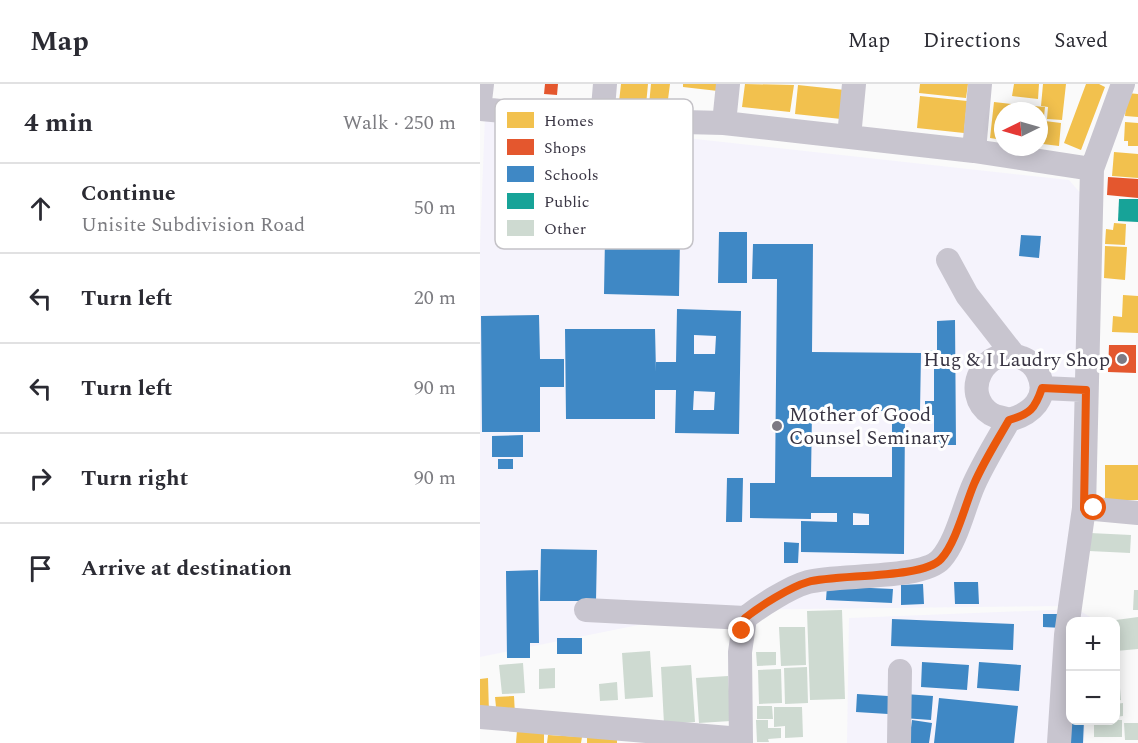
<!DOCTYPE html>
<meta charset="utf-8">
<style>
:root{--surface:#fff;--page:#f7f7f7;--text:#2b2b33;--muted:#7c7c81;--line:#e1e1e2}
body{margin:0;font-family:Spectral,serif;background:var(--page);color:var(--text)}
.controls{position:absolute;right:18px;bottom:18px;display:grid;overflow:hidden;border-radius:12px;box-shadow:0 3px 15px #0003}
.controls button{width:54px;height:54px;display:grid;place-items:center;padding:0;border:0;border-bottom:2px solid var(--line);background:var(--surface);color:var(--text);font:30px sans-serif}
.compass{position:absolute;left:514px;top:18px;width:54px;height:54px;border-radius:50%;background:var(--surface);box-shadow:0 3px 15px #0003;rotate:265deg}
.stop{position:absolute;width:18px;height:18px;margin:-14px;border:4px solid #ea580c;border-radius:50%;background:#fff}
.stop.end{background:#ea580c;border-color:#fff;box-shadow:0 2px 6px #0008}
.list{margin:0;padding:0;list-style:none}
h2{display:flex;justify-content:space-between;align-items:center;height:78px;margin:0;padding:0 24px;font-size:26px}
h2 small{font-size:20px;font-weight:400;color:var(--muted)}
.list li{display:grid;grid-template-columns:39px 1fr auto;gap:18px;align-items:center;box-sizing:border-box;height:90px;padding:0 24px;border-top:2px solid var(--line)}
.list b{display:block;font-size:22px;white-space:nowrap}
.list p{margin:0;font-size:20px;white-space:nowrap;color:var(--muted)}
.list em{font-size:20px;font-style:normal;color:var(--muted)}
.icon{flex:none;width:33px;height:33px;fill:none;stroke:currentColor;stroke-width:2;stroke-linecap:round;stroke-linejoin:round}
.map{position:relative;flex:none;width:658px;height:659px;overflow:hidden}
header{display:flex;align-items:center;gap:36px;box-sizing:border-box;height:84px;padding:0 30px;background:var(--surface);border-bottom:2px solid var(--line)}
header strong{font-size:28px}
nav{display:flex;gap:33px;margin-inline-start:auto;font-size:21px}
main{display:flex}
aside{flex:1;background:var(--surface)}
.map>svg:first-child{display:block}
.built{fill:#f5f3fc}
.homes{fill:#f2c14e}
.shops{fill:#e4572e}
.schools{fill:#3f88c5;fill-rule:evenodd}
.public{fill:#17a398}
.building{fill:#cedad1}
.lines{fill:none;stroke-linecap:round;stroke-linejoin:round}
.minor{stroke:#c8c5cf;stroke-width:24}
.route{stroke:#ea580c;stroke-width:8}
.poi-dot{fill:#7d7a83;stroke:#fff;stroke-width:2}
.labels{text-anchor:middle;stroke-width:6;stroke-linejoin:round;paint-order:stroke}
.poi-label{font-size:20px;fill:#393543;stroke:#fff;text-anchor:end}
.key{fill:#fff;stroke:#c4c2c7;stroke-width:1.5}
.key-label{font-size:16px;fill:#393543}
</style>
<header>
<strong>Map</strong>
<nav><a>Map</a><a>Directions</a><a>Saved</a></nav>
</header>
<main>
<aside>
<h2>4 min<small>Walk · 250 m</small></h2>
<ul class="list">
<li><svg class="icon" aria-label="ahead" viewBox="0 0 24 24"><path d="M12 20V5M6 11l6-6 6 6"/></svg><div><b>Continue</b><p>Unisite Subdivision Road</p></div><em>50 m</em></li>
<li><svg class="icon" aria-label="left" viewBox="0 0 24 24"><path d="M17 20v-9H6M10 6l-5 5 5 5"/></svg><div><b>Turn left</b></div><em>20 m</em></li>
<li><svg class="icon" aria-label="left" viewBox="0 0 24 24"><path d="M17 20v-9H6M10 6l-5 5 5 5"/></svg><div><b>Turn left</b></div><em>90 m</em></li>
<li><svg class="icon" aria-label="right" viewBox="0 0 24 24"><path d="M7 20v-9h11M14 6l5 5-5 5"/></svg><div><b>Turn right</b></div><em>90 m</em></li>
<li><svg class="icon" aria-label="arrive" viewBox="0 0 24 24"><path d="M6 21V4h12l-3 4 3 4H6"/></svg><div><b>Arrive at destination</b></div></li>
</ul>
</aside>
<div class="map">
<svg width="658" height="659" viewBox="0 0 658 659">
<rect width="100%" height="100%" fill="#fafafa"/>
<!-- built -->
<path class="built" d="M5,32L589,96L603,112L588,522L233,526L0,573V161Z
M597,525L612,534L611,537L590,538V636L605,637L604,659H367L369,534Z"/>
<!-- homes -->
<path class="homes" d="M141,0H168L166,21L139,18Z
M171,0H190L187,23L169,21Z
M203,0H239L238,7L203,3Z
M265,0L314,1L310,28L262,23Z
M440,0H488L486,14L439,9Z
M534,0H559L558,15L532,12Z
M563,0H586L582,36L567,35L568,23L561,22Z
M606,0H619L625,3L601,66L584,59Z
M318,1L365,6L361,35L315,30Z
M647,9L658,10V33L645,32Z
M440,12L487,17L484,49L437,44Z
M514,18L540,21L539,27H523V56L510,54Z
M542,21L565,23L561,61H559V27H541Z
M565,37L581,39L579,62L563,60Z
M645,38L658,39V62H648V57H644Z
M634,68L658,70V94L632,92Z
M634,139L646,140L645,161L625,160L626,145L633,146Z
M625,162L647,163L645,196L624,194Z
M643,211L658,212V249L632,248L633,232L642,233Z
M625,381H658V416L625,417Z
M8,594L9,629H0V595Z
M34,612L35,631L17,633L15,613Z
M37,646H64V659H36Z
M107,648H137V659H107Z
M68,651L102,653L101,659H67Z"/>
<!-- shops -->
<path class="shops" d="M65,0H78L77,11L64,10Z
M628,93L658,95V114L627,111Z
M629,261H656V289L628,288Z"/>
<!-- schools -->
<path class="schools" d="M239,148H267V199H238Z
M541,151L561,152L559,174L539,172Z
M125,154L200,155L199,212L124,210Z
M273,160H333L332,268L441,269L440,327H332L331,393H412V331L425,332L424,470L321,468V437L357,438V429H331V435L270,434V399H295L297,195H272ZM373,429L389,430V441H373Z
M197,225L261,227L259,350L195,349L196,306H175V335H86L85,245H175L176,288V278H196ZM214,251L236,252L235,270H214ZM214,307L235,308L234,326H213Z
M59,231L60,275H84V303H60V348H2L1,232Z
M475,236L476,361H454V331H445V317H454V278L447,279V266H457V237Z
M43,351V373H12V352Z
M18,375H33V385H18Z
M247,394H263L262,438H246Z
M304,458L319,459L318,479H304Z
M61,465L117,466L116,517H60Z
M58,486L59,559H50V574H27L26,487Z
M474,498H498L499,520H475Z
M443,500L444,520L421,521V501Z
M347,502L413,505L412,519L346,516Z
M563,530H583V544L563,543Z
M412,535L534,540L533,566L411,562Z
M77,554H102V570H77Z
M442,578L489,581L487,606L441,603Z
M499,578L541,581L539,607L497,604Z
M377,610L408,612V630L376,628Z
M425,610L453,612L451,636L423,634Z
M459,614L538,622L534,659H454Z
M432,636L452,639L449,659H429Z
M590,636H604L603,659H583Z"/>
<!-- public -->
<path class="public" d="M639,115H658V138L638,137Z"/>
<!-- building -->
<path class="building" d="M610,449L651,451L650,469L609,467Z
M654,506H658V526H653Z
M362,526L365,615L330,616L327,527Z
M658,533V565L636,567V536Z
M299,543H325L326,581L301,582Z
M170,567L173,613L145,615L142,569Z
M276,568H296V581L277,582Z
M43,579L45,609L22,610L19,581Z
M211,581L215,638L184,640L181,583Z
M327,583L328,619L305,620L304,584Z
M75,584V604L59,605V585Z
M301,585L302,619L279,620L278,586Z
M248,592L251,637L219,639L216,594Z
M636,592H639L641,616L636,617Z
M137,598L138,616L120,617L119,600Z
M643,619V632L636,633V620Z
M277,622H292L293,635H277Z
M294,623H322L323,653L305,654V642L294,643Z
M276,636H288V644H301V654L288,655L289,658H277Z
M614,636H642V653H614Z
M644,639H658V656H645Z"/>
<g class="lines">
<!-- minor -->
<path class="minor" d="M0,17L2,0
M0,25L122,36L244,39L494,67L612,85
M122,36L125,0
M244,39L248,0
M369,53L374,0
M494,67L500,0
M468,176L487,211L533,270
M562,304L606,306
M604,424L658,429
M106,526L265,534
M0,633L261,655
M261,659L260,568L265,534C280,522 310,503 328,498C357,490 443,496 461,475C477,457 484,422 494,400C504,378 517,357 529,336C551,330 570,314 558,289C555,282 548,276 542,274C505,259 479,309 511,330C516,333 524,334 529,336
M419,659L420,587
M579,659L586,551L604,424L612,85L643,0"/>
</g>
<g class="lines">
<!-- route -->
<path class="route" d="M262,547L265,534C280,522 310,503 328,498C356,490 443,495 461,475C476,459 485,421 494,400C504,377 517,357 529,336C550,330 555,325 562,304L606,306L604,424H614"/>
</g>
<!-- markers -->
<g class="poi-dot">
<circle cx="642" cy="275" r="6"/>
<circle cx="297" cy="342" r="6"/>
</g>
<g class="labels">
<!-- poi labels -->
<g class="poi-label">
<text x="630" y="282">Hug &amp; I Laudry Shop</text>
<text x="309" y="337" text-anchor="start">Mother of Good<tspan x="309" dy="23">Counsel Seminary</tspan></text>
</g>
</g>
<!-- legend -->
<rect x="15" y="15" width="198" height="150" rx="9" class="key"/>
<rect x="27" y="28" width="27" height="16" fill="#f2c14e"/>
<rect x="27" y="55" width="27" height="16" fill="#e4572e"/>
<rect x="27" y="82" width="27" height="16" fill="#3f88c5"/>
<rect x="27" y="109" width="27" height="16" fill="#17a398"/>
<rect x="27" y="136" width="27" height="16" fill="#cedad1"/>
<g class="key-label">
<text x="64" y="42">Homes</text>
<text x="64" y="69">Shops</text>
<text x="64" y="96">Schools</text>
<text x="64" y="123">Public</text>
<text x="64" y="150">Other</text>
</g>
</svg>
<div class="controls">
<button>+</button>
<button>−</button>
</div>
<svg class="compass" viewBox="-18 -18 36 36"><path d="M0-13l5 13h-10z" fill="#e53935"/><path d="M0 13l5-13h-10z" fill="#7c7c81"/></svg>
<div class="stop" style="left:614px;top:424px"></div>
<div class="stop end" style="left:262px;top:547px"></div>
</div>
</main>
